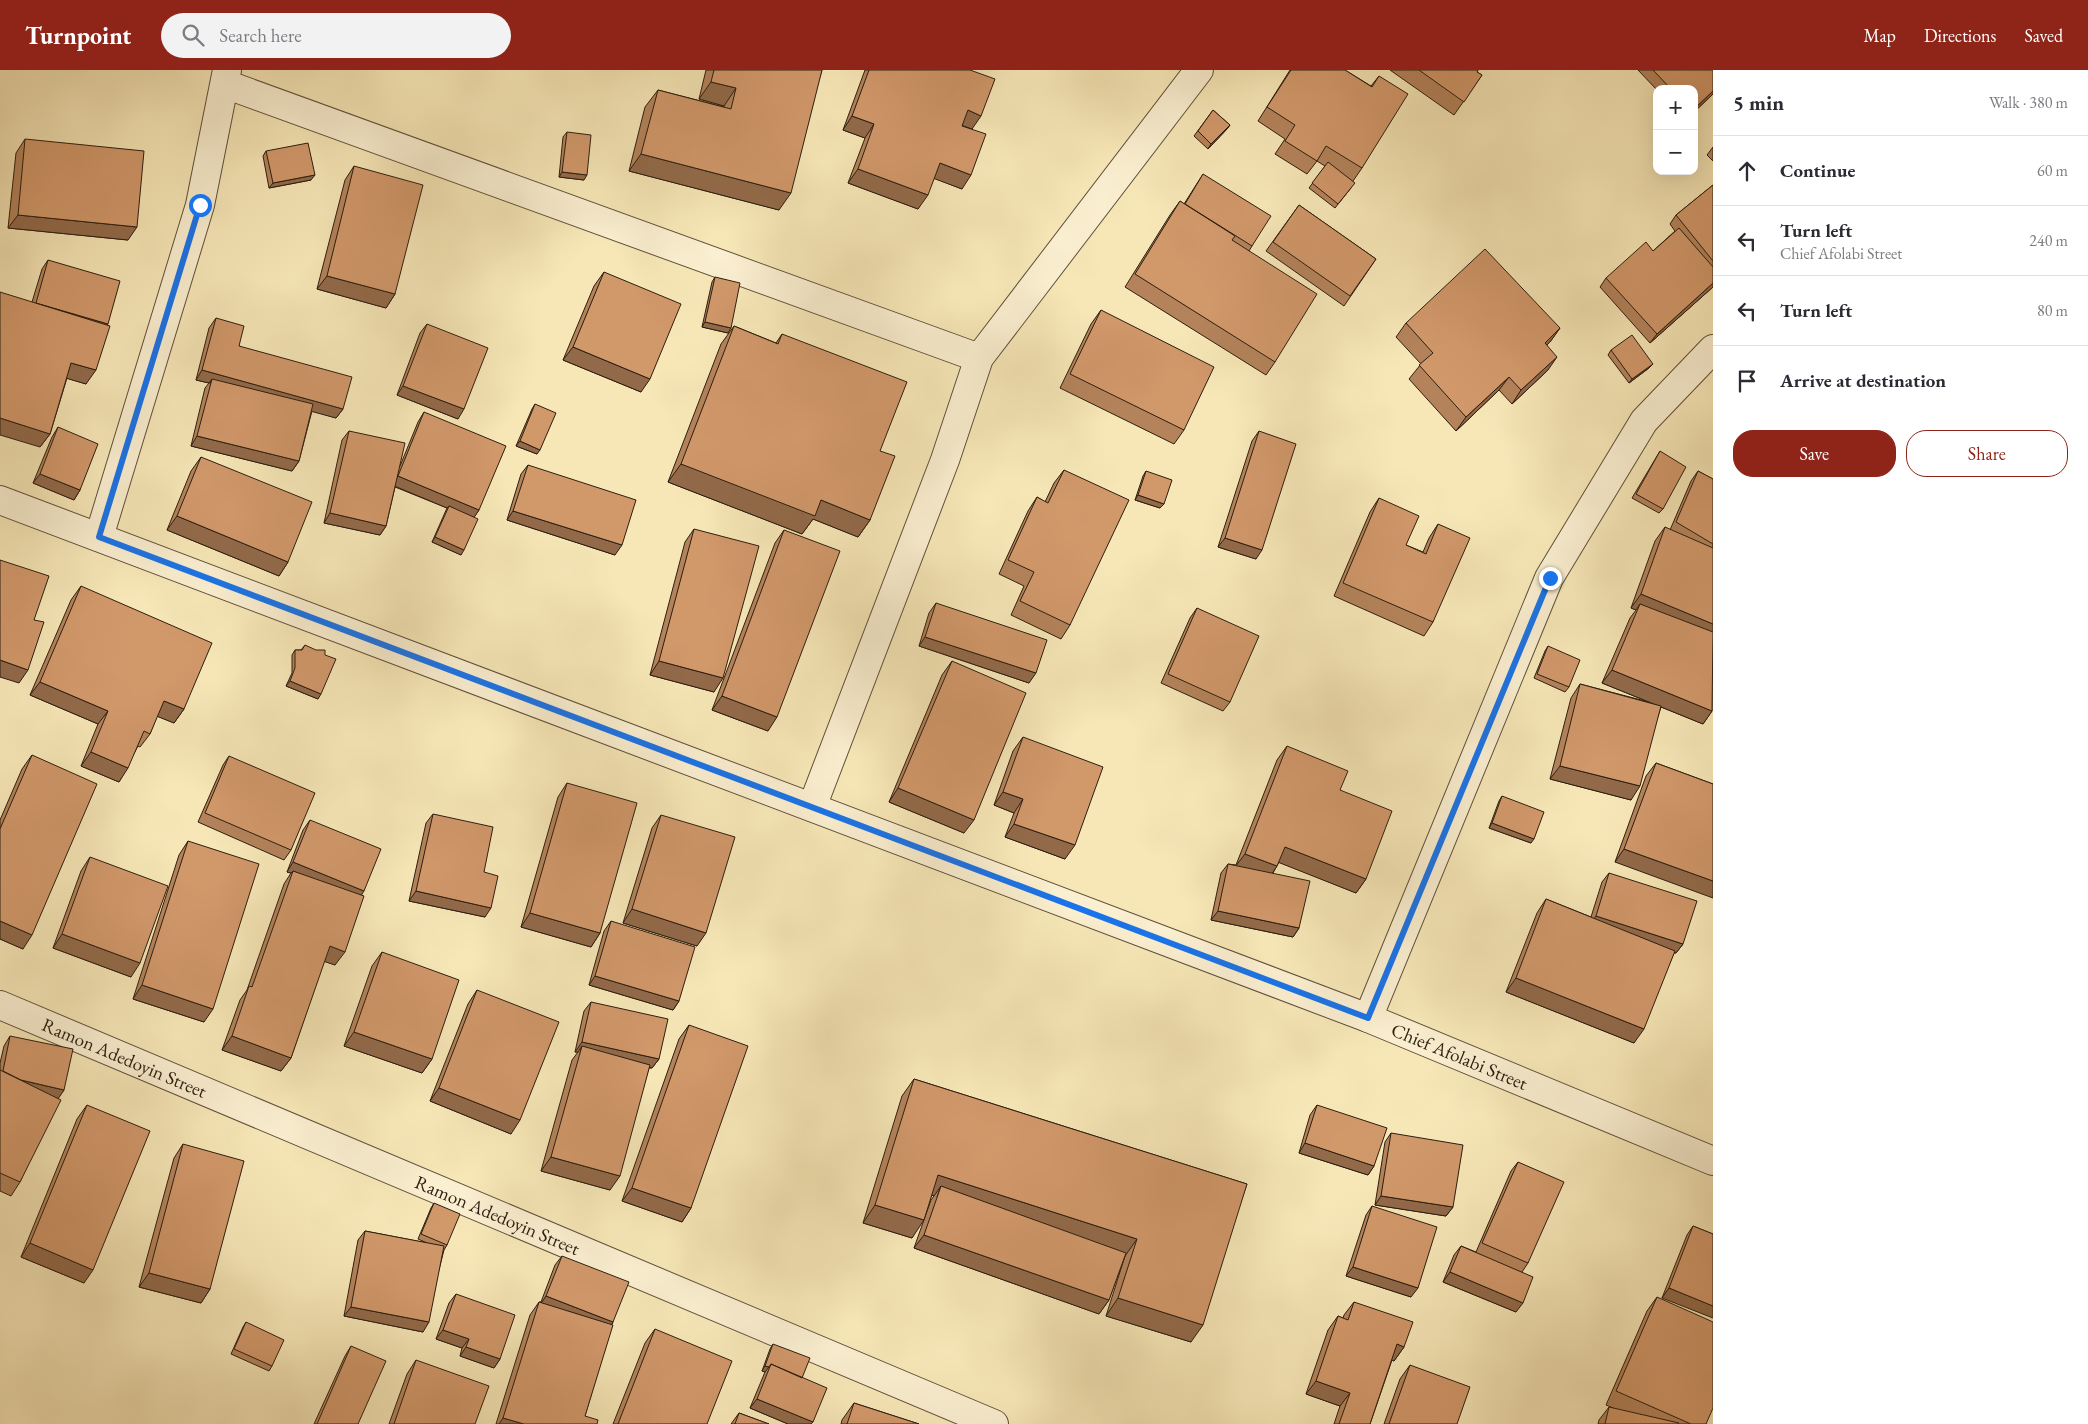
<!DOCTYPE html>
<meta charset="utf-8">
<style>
:root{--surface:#fff;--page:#f2f2f3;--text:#2b2b33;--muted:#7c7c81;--line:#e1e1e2;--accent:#8f2418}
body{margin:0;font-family:"EB Garamond",serif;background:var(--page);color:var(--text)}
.controls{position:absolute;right:15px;top:15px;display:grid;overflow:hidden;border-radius:10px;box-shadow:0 5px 20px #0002}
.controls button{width:45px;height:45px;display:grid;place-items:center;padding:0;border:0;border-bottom:1px solid var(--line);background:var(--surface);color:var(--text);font:25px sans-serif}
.stop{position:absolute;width:15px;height:15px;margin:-11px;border:4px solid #1a73e8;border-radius:50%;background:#fff}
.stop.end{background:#1a73e8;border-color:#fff;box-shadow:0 1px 5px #0008}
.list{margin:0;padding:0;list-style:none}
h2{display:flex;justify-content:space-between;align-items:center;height:65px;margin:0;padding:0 20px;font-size:21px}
h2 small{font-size:16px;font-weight:400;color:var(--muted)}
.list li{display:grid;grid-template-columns:32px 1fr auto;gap:15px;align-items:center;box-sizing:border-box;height:70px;padding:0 20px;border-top:1px solid var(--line)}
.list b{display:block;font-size:19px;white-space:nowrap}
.list p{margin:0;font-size:16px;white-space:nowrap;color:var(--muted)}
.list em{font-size:16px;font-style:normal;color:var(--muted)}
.actions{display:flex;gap:10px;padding:15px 20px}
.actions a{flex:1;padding:11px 0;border:1px solid var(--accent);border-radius:20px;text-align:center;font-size:18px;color:var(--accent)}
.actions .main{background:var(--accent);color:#fff}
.icon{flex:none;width:28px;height:28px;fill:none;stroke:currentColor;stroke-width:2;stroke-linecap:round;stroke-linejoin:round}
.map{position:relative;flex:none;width:1713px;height:1354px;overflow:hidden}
header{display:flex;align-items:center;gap:30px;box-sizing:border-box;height:70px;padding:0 25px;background:var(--accent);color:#fff}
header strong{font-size:24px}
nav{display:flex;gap:28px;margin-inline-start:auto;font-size:18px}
.search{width:350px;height:45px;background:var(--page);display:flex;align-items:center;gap:12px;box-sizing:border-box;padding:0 18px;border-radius:28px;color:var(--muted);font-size:19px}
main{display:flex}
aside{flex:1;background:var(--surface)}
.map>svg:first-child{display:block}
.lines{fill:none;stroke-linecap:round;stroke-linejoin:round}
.minor-casing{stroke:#5f503a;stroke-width:30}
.minor{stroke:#faefd0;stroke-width:28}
.wall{fill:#b4835b;stroke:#2c1e10}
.shaded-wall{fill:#926a4a;stroke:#2c1e10}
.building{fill:#d1986a;stroke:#2c1e10}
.route{stroke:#1a73e8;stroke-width:6}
.labels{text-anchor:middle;stroke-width:5;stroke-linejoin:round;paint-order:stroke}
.street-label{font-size:19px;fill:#2c1e10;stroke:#faefd0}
</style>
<header>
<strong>Turnpoint</strong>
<div class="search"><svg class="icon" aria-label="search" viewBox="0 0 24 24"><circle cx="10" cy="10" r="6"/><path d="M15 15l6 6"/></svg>Search here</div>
<nav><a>Map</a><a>Directions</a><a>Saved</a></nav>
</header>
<main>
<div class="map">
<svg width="1713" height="1354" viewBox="0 0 1713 1354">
<rect width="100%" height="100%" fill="#f7e7b7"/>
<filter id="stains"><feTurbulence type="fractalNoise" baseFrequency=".004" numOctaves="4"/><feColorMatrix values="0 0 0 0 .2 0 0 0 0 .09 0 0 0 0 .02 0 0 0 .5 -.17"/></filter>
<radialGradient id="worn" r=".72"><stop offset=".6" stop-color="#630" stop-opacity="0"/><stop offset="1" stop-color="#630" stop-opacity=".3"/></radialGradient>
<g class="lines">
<!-- minor casing -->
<g class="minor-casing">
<g id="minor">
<path d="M225,14L979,288"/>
<path id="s1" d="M0,430L1368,948L1713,1091"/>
<path d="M99,467L200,135L227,0"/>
<path d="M812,737L945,390L979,288L1199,0"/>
<path id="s2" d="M0,935L994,1354"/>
<path d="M1368,948L1549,508L1644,351L1713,279"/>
</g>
</g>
<!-- minor -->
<use href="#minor" class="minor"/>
</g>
<!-- wall -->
<path class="wall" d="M706,0H822L779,140L629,101L645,37L658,20L724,37V36L699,29Z
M865,0H970L972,59L962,119L934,108L918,139L848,113L865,68L843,60Z
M1290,0H1345L1371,16L1379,6L1362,98L1353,111L1351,118L1335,138L1309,118L1325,96L1317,91L1307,104L1275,84L1285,69L1258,51Z
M1390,0H1478L1477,2L1482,5L1454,45Z
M1638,0H1713V24L1694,42V19H1657V20Z
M1213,40L1230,55L1227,59L1208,79L1194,66Z
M567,62L584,110L559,107L563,67Z
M25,69L128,170L8,158L16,83Z
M1713,77V91L1707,85Z
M266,81L311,110L269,118L263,86Z
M354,96L395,224L386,238L317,219L345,110Z
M1203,104L1252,176L1249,181L1275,292L1266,305L1125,217L1170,145L1180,131L1184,134Z
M1713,115V217L1650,273L1600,217L1606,208L1653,181L1675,161L1670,154L1676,145Z
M1299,135L1376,189L1344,236L1266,181Z
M48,190L108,255L86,314L67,308L50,364L40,377L32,232L42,199Z
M604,202L641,322L563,290L594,216Z
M715,207L728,263L702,257L712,212Z
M1101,240L1184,360L1174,374L1060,318L1091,254Z
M216,248L239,276L343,339L336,348L312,341L299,391L292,401L191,376L205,318L209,313L196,310L209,258Z
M1406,253L1560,258L1550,272L1547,275L1548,300L1512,334L1499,320L1456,361L1409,309L1421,294L1396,267Z
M427,254L458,349L397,325L420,263Z
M734,256L776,273L782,264L880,381L870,450L858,467L813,449L802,464L668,412L721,274Z
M1611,280L1653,294L1649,298L1629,313L1608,285Z
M535,334L537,384L516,376L532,339Z
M424,342L479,440L474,447L461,485L432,472L447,438L395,417L386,456L380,465L324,453L342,370L349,361L400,396L418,352Z
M58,357L80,420L74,430L33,413L52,367Z
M1259,361L1256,489L1218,477L1252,371Z
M1660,381L1663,439L1659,443L1632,428Z
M201,387L288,492L279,506L167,460L191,401Z
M528,395L615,485L507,450L521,404Z
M1064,400L1070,555L1061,569L1011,545L1024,516L999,504L1028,441L1037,427L1045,432L1054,413Z
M1146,401L1160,438L1135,430L1143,406Z
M1698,401L1713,409L1712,641L1703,654L1661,637L1631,730L1550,709L1571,628L1580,614L1649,632L1602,613L1630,548L1636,540L1631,538L1655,471L1665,457L1670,460L1691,411Z
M1379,428L1406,475L1423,482L1429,468L1438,454L1433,552L1424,566L1334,526L1370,442Z
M694,459L714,622L650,605L685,472Z
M784,460L768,661L712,640L775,473Z
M81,516L184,639L174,653L157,646L150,664L140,677L138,676L119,712L81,696L98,654L30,625L71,530Z
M936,533L1029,613L919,576L929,543Z
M1197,538L1230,632L1223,641L1161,613L1190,548Z
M305,575L318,629L286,616L292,603V585L295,580H301Z
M1548,576L1569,617L1565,622L1534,608L1545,581Z
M952,591L964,763L889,732L942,605Z
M1023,667L1065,789L1005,767L1014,743L994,735L1013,681Z
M1287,676L1366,809L1356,823L1279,792L1273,803L1299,858L1293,867L1211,850L1221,803L1228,794L1236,795L1277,690Z
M32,685L23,879L0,869V750L22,699Z
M229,686L291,780L284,790L198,752L223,695Z
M1656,693L1713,714L1615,792L1646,706Z
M567,713L600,863L591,877L521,857L558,727Z
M1502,726L1531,773L1489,758L1499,731Z
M433,744L484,802L485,847L409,831L426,753Z
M661,745L697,876L623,853L652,758Z
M310,750L362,825L335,895L324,891L291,988L281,1001L222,980L240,930L247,920L284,814L291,803L287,802L303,760Z
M188,771L204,952L133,929L179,785Z
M90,787L131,907L53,878L81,801Z
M1609,803L1683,874L1676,883H1674L1634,973L1506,922L1537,843L1546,829L1591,847L1602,812Z
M611,851L679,931L673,940L589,915L604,861Z
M382,882L432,989L422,1003L344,976L372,896Z
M477,920L511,1064L430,1031L468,934Z
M591,932L659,989L652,998H649L610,1120L541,1101L572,990L578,982H575L584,941Z
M689,955L691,1138L682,1152L622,1131L679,969Z
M10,966L64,1020L58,1028L20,1112L11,1126L0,1121V993L4,976Z
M914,1009L1247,1114L1191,1272L1106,1246L1125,1186L1109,1230L1099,1244L914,1178L931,1130L934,1126L932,1125L912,1168L863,1153L902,1026Z
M87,1035L84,1213L21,1187L77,1049Z
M1317,1035L1374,1096L1368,1105L1299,1083L1310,1045Z
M1391,1063L1453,1137L1446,1146L1375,1135L1385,1072Z
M183,1074L210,1219L201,1233L139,1217L174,1088Z
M1518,1092L1528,1193L1522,1202L1516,1242L1443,1212L1454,1185L1461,1176L1476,1182L1511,1101Z
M434,1133L447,1175L444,1180L423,1262L344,1246L358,1170L365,1161L427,1173L418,1169L431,1138Z
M1372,1136L1411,1227L1346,1206L1366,1145Z
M1693,1156L1713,1164L1662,1228L1687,1165Z
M562,1186L613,1252L612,1254L585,1346L597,1354H496L530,1245L539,1232H541L555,1195Z
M456,1224L500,1289L494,1298L460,1286L462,1278L436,1269L449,1233Z
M1657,1227L1706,1354H1598L1599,1350L1609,1337L1613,1338L1606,1335L1647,1241Z
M1354,1232L1404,1277L1394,1291L1392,1290L1370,1354H1334L1340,1336L1306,1324L1328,1260L1338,1246L1343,1248L1344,1245Z
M246,1252L272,1296L269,1301L231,1284L243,1257Z
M655,1259L707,1354H613L645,1273Z
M773,1274L802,1308L813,1352L811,1354H788L750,1338L765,1302L762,1301L770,1279Z
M351,1276L358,1354H314L345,1286Z
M416,1290L475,1354H389L407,1304Z
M1410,1295L1457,1354H1384L1400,1309Z
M854,1333L919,1354H841L842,1350Z
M739,1343L769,1354H731Z"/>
<!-- shaded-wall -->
<path class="shaded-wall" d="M711,12L736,18L724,36L699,29Z
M1713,21V24L1694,42V39Z
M968,40L981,46L972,59L958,54Z
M852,46L874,54L865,68L843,60Z
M1230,55L1227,59L1208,79L1211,74Z
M641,84L791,123L779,140L629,101Z
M940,93L971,105L962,119L930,107Z
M858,99L928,125L918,139L848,113Z
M562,102L587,105L584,110L559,107Z
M315,105L311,110L269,118L273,113Z
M18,145L137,157L128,170L8,158Z
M327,206L395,224L386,238L317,219Z
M1713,213V217L1650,273L1657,264Z
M36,233L108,254L102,263Z
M705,252L731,258L728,263L702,257Z
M1560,258L1550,272L1535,286L1545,273Z
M573,277L650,309L641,322L563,290Z
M1557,287L1548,300L1512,334L1521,320Z
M71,293L96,300L86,314L62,307Z
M1653,294L1649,298L1629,313L1632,309Z
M202,300L343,339L336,348L210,314L212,309L209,313L196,310Z
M1509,307L1499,320L1456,361L1466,347Z
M403,316L464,339L458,349L397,325Z
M0,348L50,364L40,377L0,365Z
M197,366L299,391L292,401L191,376Z
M520,371L540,380L537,384L516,376Z
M681,394L821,430L870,450L858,467L813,449L802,464L668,412Z
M40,404L80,420L74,430L33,413Z
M398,406L479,440L473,449L449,436L447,438L392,415Z
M1138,425L1164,434L1160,438L1135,430Z
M513,441L622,475L615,485L507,450Z
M330,443L386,456L380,465L324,453Z
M177,446L288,492L279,506L167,460Z
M435,467L464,480L461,485L432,472Z
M1225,468L1262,480L1256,489L1218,477Z
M1641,524L1713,554V571L1640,534L1636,540L1631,538Z
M925,567L1036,603L1029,613L919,576Z
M0,590L28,600L19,613L0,607Z
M659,591L723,608L714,622L650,605Z
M1612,600L1712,641L1703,654L1602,613Z
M290,611L321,624L318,629L286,616Z
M40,612L108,641L98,654L30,625Z
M722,626L777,647L768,661L712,640Z
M164,631L184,639L174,653L154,645Z
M91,682L128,698L119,712L81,696Z
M1560,696L1640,716L1631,730L1550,709Z
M898,718L974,750L964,763L889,732Z
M1003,722L1023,729L1014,743L994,735Z
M1492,753L1534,769L1531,773L1489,758Z
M1014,754L1075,775L1065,789L1005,767Z
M1285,777L1366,809L1356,823L1275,791Z
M1624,779L1713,811V828L1615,792Z
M1245,784L1277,796L1268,810L1235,797Z
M293,792L364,821L358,830L293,801L291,803L287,802Z
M416,821L491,838L485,847L409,831Z
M632,839L706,863L697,876L623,853Z
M1218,841L1299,858L1293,867L1211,850Z
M530,843L600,863L591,877L521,857Z
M1596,846L1683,874L1676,883L1589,855Z
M0,851L32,865L23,879L0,869Z
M62,864L140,893L131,907L53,878Z
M330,876L345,882L335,895L320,890Z
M595,906L679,931L673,940L589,915Z
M1516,908L1644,959L1634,973L1506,922Z
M142,915L213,939L204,952L133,929Z
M354,962L432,989L422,1003L344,976Z
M232,966L291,988L281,1001L222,980Z
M582,972L659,989L652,998L580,983L582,976L578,982H575Z
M2,1006L64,1020L58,1029Z
M439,1018L520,1050L511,1064L430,1031Z
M1305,1073L1374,1096L1368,1105L1299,1083Z
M551,1087L620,1106L610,1120L541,1101Z
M938,1105L1137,1169L1125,1186L937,1127L941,1116L934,1126L926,1123Z
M632,1118L691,1138L682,1152L622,1131Z
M1381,1126L1453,1137L1446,1146L1375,1135Z
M875,1135L924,1150L912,1168L863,1153Z
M924,1165L1109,1230L1099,1244L914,1178Z
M30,1173L93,1200L84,1213L21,1187Z
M1353,1197L1418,1218L1411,1227L1346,1206Z
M1450,1202L1523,1233L1516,1242L1443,1212Z
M149,1203L210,1219L201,1233L139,1217Z
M1669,1218L1713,1236V1248L1662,1228Z
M546,1226L613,1252L607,1262L540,1235Z
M1118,1228L1203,1255L1191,1272L1106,1246Z
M351,1237L429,1252L423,1262L344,1246Z
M443,1260L469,1269L462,1278L436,1269Z
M1397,1274L1404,1277L1394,1291L1387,1288Z
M466,1277L500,1289L494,1298L460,1286Z
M765,1296L769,1297L765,1302L762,1301Z
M1316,1311L1350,1323L1340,1336L1306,1324Z
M757,1329L813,1352L811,1354H788L750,1338Z
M503,1348L524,1354H499Z"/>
<!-- building -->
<path class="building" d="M714,0H822L791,123L641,84L658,20L731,39L736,18L711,12Z
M869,0H970L995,9L981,46L968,40L962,56L986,64L971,105L940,93L928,125L858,99L874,54L852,46Z
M1291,0H1345L1372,17L1379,6L1408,24L1362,98L1326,76L1317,91L1285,71L1295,55L1267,37Z
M1419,0H1478L1477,2L1482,5L1464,32Z
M1653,0H1713V21L1694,39V19H1671Z
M1213,40L1230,55L1211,74L1198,61Z
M567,62L591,65L587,105L562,102Z
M25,69L144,81L137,157L18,145Z
M308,73L315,105L273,113L266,81Z
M1328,92L1355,113L1338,134L1312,113Z
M354,96L423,115L395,224L327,206Z
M1203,104L1271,146L1252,176L1185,134Z
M1713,115V191L1676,145Z
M1180,131L1235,166L1232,170L1317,224L1275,292L1135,204Z
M1299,135L1376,189L1350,226L1273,172Z
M1679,158L1713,197V213L1657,264L1606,208L1646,172L1653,181Z
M1485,179L1560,258L1545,273L1557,287L1521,320L1509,307L1466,347L1419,295L1433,283L1406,253Z
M48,190L120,211L108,254L36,233Z
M604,202L681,234L650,309L573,277Z
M715,207L740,213L731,258L705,252Z
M0,222L110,256L96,300L71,293L50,364L0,348Z
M1101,240L1214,297L1184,360L1070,304Z
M216,248L244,256L239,276L352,307L343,339L202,300Z
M427,254L488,278L464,339L403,316Z
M734,256L778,274L782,264L907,312L880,381L895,386L870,450L821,430L815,446L681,394Z
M1632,265L1653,294L1632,309L1611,280Z
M212,309L313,334L299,391L197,366Z
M535,334L556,343L540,380L520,371Z
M424,342L506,376L479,440L398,406Z
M58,357L98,374L80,420L40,404Z
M349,361L405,373L386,456L330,443Z
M1259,361L1296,374L1262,480L1225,468Z
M1660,381L1686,397L1663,439L1636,424Z
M201,387L312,432L288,492L177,446Z
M528,395L636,430L622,475L513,441Z
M1064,400L1129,430L1070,555L1020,531L1034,502L1008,490L1037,427L1048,433Z
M1146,401L1172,410L1164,434L1138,425Z
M1698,401L1713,409V474L1676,452Z
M1379,428L1419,446L1406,475L1426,484L1438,454L1470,468L1433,552L1343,513Z
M449,436L478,449L464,480L435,467Z
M1665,457L1713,478V554L1641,524Z
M694,459L759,476L723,608L659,591Z
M784,460L840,481L777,647L722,626Z
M0,490L49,506L34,550L44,552L28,600L0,590Z
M81,516L212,573L184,639L164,631L150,664L144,661L128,698L91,682L108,641L40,612Z
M936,533L1047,570L1036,603L925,567Z
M1640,534L1713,562L1712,641L1612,600Z
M1197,538L1259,566L1230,632L1168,604Z
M305,575L316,580H325V585L336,589L321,624L290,611L295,598V580H302Z
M1548,576L1580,590L1569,617L1537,604Z
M952,591L1026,623L974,750L898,718Z
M1580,614L1661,636L1640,716L1560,696Z
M1023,667L1103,697L1075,775L1014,754L1023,729L1003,722Z
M1287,676L1348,701L1340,720L1392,741L1366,809L1285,777L1277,796L1245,784Z
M32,685L97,714L32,865L0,851V759Z
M229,686L315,723L291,780L205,743Z
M1656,693L1713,714V811L1624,779Z
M567,713L637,733L600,863L530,843Z
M1502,726L1544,742L1534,769L1492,753Z
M433,744L493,757L484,802L498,806L491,838L416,821Z
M661,745L735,767L706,863L632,839Z
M310,750L381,779L364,821L293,792Z
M188,771L259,794L213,939L142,915Z
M90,787L168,816L140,893L62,864Z
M1228,794L1310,811L1299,858L1218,841Z
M293,801L364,826L345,882L330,876L291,988L232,966L249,916L252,917Z
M1609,803L1697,831L1683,874L1596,846Z
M1546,829L1675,881L1644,959L1516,908Z
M611,851L695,877L679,931L595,906Z
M382,882L459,910L432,989L354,962Z
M477,920L559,952L520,1050L439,1018Z
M591,932L668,949L659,989L582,972Z
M689,955L748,976L691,1138L632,1118Z
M10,966L73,979L64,1020L21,1010L3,1001Z
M582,976L650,995L620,1106L551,1087Z
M0,1000L61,1030L20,1112L0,1103Z
M914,1009L1247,1114L1203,1255L1118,1228L1137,1169L938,1105L924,1150L875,1135Z
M87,1035L150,1061L93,1200L30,1173Z
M1317,1035L1387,1058L1374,1096L1305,1073Z
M1391,1063L1463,1075L1453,1137L1381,1126Z
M183,1074L244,1091L210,1219L149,1203Z
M1518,1092L1564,1112L1528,1193L1482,1173Z
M941,1116L1126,1183L1109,1230L924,1165Z
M434,1133L460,1144L447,1175L421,1164Z
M1372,1136L1437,1157L1418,1218L1353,1197Z
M1693,1156L1713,1164V1236L1669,1218Z
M365,1161L444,1176L429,1252L351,1237Z
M1461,1176L1533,1207L1523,1233L1450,1202Z
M562,1186L629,1212L613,1252L546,1226Z
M456,1224L515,1245L500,1289L466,1277L469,1269L443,1260Z
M1657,1227L1713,1252V1338L1706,1354H1691L1616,1321Z
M539,1232L613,1255L585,1346L598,1350L597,1354H524L503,1348Z
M1354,1232L1413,1252L1404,1277L1397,1274L1370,1354H1339L1350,1323L1316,1311L1338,1246L1348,1250Z
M246,1252L284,1270L272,1296L234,1279Z
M655,1259L732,1291L707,1354H618Z
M773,1274L810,1288L802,1308L771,1294L769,1297L765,1296Z
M351,1276L386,1291L358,1354H317Z
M416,1290L489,1316L475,1354H394Z
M771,1294L827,1318L813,1352L757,1329Z
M1410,1295L1470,1317L1457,1354H1389Z
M854,1333L919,1354H847Z
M1609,1337L1679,1353L1678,1354H1605Z
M739,1343L769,1354H735Z"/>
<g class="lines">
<!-- route -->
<path class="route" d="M200,135L99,467L1368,948L1550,508"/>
</g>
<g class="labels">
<!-- street labels -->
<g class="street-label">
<text dy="7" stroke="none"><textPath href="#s1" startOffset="1562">Chief Afolabi Street</textPath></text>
<text dy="7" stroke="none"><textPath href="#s2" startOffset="135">Ramon Adedoyin Street</textPath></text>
<text dy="7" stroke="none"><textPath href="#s2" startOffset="540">Ramon Adedoyin Street</textPath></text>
</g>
</g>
<rect width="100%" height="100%" filter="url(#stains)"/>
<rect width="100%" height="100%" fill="url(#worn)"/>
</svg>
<div class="controls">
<button>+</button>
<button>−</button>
</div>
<div class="stop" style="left:200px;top:135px"></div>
<div class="stop end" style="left:1550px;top:508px"></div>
</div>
<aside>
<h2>5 min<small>Walk · 380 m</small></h2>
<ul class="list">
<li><svg class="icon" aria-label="ahead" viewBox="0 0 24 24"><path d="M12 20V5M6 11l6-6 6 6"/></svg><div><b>Continue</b></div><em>60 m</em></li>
<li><svg class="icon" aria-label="left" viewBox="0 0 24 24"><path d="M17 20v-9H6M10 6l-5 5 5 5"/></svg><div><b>Turn left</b><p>Chief Afolabi Street</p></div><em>240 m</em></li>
<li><svg class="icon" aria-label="left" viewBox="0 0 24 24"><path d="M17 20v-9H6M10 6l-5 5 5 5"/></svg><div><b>Turn left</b></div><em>80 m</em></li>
<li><svg class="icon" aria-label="arrive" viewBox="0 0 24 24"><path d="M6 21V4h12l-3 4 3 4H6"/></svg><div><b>Arrive at destination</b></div></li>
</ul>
<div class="actions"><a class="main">Save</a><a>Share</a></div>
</aside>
</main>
